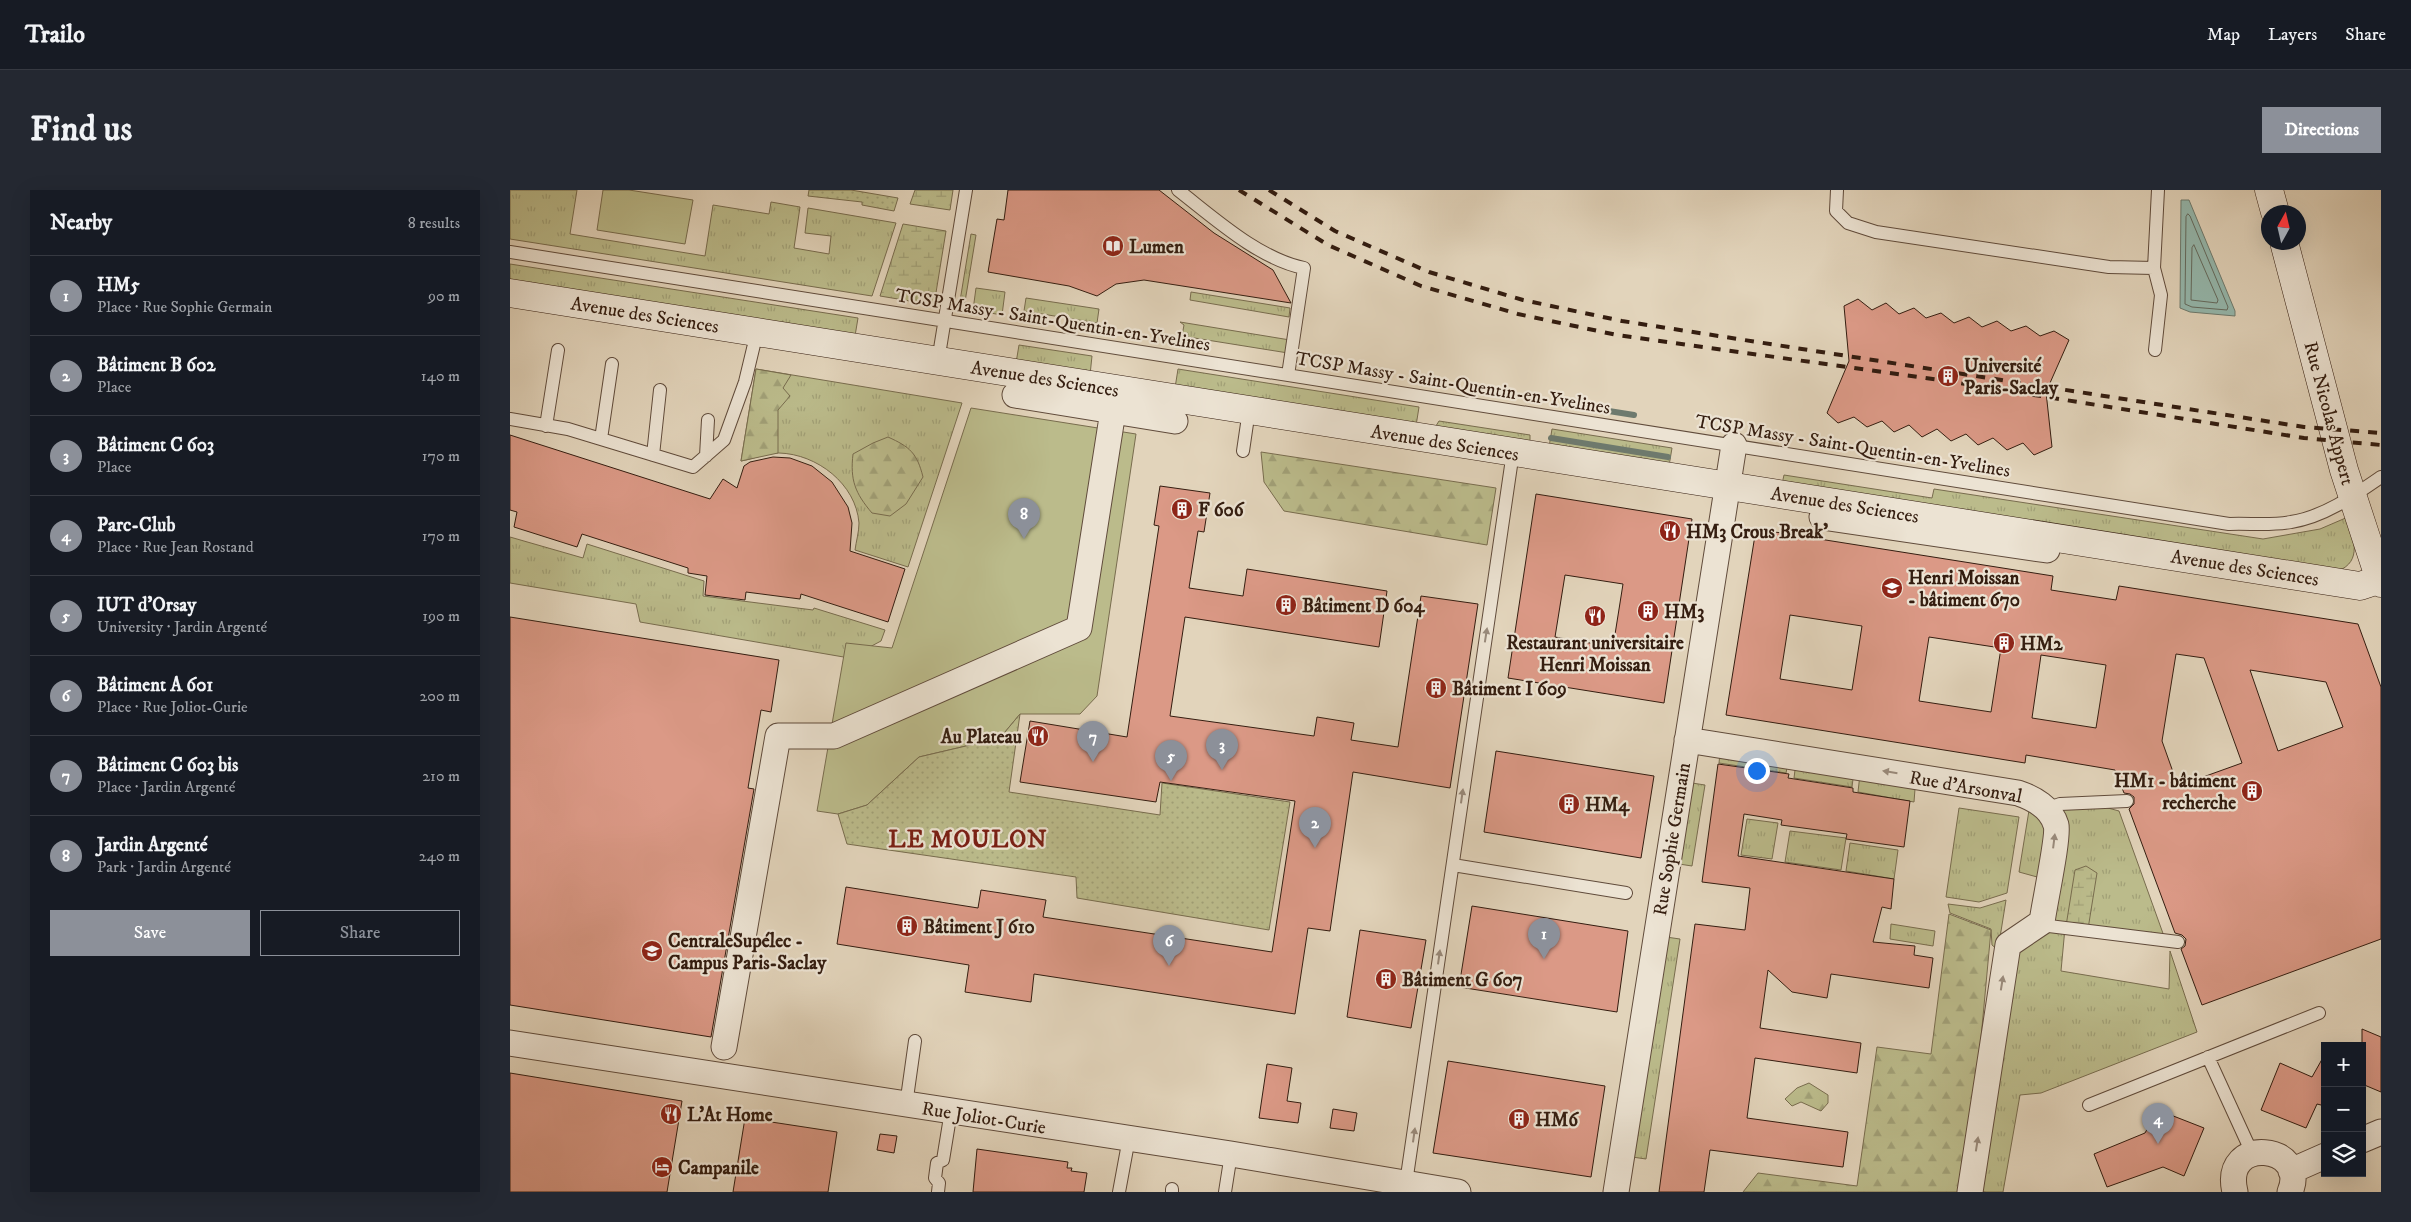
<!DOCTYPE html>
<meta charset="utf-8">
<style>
:root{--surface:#171b24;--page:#242831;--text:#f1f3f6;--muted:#9ea1a6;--line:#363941;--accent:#8c9099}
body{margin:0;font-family:"IM FELL DW Pica",serif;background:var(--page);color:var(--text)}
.controls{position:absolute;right:15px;bottom:15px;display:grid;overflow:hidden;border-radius:0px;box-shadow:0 5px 20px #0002}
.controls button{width:45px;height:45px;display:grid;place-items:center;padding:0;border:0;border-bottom:1px solid var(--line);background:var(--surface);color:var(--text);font:25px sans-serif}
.compass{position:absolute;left:1751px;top:15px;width:45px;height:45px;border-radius:50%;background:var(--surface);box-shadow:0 5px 20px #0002;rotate:8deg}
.you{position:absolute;left:1246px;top:580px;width:18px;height:18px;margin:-12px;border:4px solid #fff;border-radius:50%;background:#1a73e8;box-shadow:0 0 0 8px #1a73e833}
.badge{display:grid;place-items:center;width:32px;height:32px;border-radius:50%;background:var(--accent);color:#fff;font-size:16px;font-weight:700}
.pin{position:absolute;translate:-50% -41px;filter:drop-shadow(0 1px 2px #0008)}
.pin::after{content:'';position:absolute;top:26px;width:18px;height:15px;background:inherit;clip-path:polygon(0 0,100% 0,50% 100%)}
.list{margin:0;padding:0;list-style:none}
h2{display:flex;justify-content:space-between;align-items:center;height:65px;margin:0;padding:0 20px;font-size:21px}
h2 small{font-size:16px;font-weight:400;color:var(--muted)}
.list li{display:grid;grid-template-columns:32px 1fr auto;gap:15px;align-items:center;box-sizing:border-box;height:80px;padding:0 20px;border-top:1px solid var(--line)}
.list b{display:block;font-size:19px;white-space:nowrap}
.list p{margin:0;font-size:16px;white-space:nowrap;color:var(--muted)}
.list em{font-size:16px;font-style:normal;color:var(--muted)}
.actions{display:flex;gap:10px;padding:15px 20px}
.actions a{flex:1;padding:11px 0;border:1px solid var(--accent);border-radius:0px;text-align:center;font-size:18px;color:var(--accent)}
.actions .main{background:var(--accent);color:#fff}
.icon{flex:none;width:28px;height:28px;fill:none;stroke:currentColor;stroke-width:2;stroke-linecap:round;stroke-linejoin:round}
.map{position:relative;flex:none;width:1871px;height:1002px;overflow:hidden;border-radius:0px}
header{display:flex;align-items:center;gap:30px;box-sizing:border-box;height:70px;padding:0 25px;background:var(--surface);border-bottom:1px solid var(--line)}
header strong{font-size:24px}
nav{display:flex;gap:28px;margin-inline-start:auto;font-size:18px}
.intro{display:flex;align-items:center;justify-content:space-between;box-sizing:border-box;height:120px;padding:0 30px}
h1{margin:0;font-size:35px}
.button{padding:12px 22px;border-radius:0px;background:var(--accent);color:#fff;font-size:18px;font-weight:700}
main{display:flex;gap:30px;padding:0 30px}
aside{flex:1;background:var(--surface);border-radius:0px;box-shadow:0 5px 20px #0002}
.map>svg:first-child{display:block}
.grass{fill:url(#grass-tufts);stroke:#786c4e}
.forest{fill:url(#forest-firs);stroke:#786c4e}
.wetland{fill:url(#wetland-marsh);stroke:#786c4e}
.park{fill:#bbbb8b;stroke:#786c4e}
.garden{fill:url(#garden-dots);stroke:#786c4e}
.water{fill:#95b8ad;stroke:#6e7a6e}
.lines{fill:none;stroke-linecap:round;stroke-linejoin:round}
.shore{stroke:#646a5e;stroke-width:1}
.stream{stroke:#6e7a6e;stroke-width:6}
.building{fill:#db9986;stroke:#341d10;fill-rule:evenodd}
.lane-casing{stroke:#604b3b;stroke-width:14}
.street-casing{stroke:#604b3b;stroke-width:27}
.secondary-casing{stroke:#341d10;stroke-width:29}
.lane{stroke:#ece3d3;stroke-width:12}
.street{stroke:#ece3d3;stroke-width:25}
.secondary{stroke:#ece3d3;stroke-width:28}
.rail{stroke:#341d10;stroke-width:4;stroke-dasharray:9 9;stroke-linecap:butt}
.oneway{fill:#998a7b}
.labels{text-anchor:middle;stroke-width:4.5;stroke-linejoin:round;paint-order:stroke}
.poi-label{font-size:19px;font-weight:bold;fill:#341d10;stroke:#ece3d3;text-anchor:start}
.street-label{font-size:19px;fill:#341d10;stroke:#ece3d3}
.district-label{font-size:24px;font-weight:bold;letter-spacing:1px;fill:#7a1f14;stroke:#ece3d3}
</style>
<header>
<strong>Trailo</strong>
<nav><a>Map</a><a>Layers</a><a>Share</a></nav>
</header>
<div class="intro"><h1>Find us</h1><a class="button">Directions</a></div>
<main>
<aside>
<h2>Nearby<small>8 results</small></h2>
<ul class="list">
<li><span class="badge">1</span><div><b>HM5</b><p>Place · Rue Sophie Germain</p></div><em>90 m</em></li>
<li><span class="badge">2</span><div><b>Bâtiment B 602</b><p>Place</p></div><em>140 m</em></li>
<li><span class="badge">3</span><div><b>Bâtiment C 603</b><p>Place</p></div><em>170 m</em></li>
<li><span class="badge">4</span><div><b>Parc-Club</b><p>Place · Rue Jean Rostand</p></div><em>170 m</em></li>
<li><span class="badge">5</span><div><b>IUT d'Orsay</b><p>University · Jardin Argenté</p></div><em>190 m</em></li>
<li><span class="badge">6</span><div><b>Bâtiment A 601</b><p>Place · Rue Joliot-Curie</p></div><em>200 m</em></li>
<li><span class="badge">7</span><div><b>Bâtiment C 603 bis</b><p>Place · Jardin Argenté</p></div><em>210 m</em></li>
<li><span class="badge">8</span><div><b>Jardin Argenté</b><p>Park · Jardin Argenté</p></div><em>240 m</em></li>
</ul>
<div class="actions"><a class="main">Save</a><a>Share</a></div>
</aside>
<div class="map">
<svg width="1871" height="1002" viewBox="0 0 1871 1002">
<defs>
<pattern id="grass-tufts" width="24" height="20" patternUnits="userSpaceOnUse" patternTransform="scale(1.25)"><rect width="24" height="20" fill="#bbbb8b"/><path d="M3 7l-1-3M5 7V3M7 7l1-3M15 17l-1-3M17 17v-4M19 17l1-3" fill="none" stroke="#a1a077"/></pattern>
<pattern id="forest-firs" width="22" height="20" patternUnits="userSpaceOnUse" patternTransform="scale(1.25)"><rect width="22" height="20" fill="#bbbb8b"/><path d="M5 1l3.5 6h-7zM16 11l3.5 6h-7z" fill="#a1a077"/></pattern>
<pattern id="wetland-marsh" width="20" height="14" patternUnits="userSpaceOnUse" patternTransform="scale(1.25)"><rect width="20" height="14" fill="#bbbb8b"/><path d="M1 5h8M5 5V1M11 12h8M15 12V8" fill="none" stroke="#a1a077"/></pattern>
<pattern id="garden-dots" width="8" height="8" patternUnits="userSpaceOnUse" patternTransform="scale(1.25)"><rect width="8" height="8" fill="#bbbb8b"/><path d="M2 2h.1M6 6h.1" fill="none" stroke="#a1a077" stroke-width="1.8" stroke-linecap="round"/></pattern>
</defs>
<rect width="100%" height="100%" fill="#e2d4bb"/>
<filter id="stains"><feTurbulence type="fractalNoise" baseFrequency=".004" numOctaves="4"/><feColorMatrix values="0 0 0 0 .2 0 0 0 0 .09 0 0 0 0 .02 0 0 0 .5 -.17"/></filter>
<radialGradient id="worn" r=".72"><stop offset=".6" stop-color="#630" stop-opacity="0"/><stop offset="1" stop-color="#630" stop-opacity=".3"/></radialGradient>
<!-- grass -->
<path class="grass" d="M0,0H67L60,44L195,66L203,15L259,24L261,12L290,17L284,58L319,64L321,46L295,43L298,18L386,33L362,106L0,49Z
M461,44L466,45L454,118L449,117Z
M0,74L348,128L345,146L0,93Z
M466,98L495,102L492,125L463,120Z
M681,102L780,118L779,127L680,110Z
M516,108L589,119L587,133L514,121Z
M670,132L780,150L778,163L672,146L674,135Z
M509,155L582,166L580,185L506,173Z
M246,179L452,213L398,377L345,360C346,352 349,342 349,333C346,294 307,264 269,263C257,263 243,269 231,271Z
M668,179L909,217L906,236L665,198Z
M929,231L1020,245V254L924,239Z
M1042,239L1162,258L1159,276L1039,257Z
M1274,285L1422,308L1424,299L1753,349L1810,339L1838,327C1843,348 1853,371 1828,381L1272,294Z
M0,347L73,368L77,354L194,391L193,406L303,420L304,418L375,440L371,451L354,460L351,470L130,432L126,414L0,393Z
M1211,553L1280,563L1276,583L1209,573Z
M1287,564L1345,573L1342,597L1284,588Z
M1351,575L1405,599L1404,612L1348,602Z
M1182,593L1195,595L1182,676L1169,674Z
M1521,608L1550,614L1576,612L1609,621L1655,749L1532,732L1538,690L1509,682Z
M1449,618L1509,627L1497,703L1469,712L1436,707Z
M1237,629L1268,633L1262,669L1231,665Z
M1280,641L1336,648L1331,680L1275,672Z
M1340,653L1388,660L1384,689L1336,681Z
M1496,710L1488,760L1482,755L1481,739L1440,723L1438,714L1470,718Z
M1381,734L1425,741L1423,756L1380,749Z
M1531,735L1555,738L1551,781L1659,799L1660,761L1687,842L1531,903L1510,905L1493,1002H1476L1460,999L1498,755Z
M1156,747L1170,749L1136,969L1122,967Z"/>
<!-- forest -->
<path class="forest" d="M246,179L281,185L273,198L280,206L268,220V263L231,271Z
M378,247C400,257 407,263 413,287L396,314L380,326L362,323C345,303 340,290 343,264L363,253Z
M751,262L986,298L977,355L774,321L754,292Z
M1439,724L1481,740L1470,859L1448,1002H1233L1248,983L1347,996L1367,857L1421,864Z
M1299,893L1318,905V913L1311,921L1291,912L1282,916L1275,909L1287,898Z"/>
<!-- wetland -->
<path class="wetland" d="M405,0H443L440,20L400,14Z
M393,34L436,41L424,115L370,106Z
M1576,676L1587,683L1578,739L1556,736L1565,680Z"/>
<!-- park -->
<path class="park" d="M93,0H119L183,10L175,54L87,40Z
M461,218L626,244L587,506L570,524H510L490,548L409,567L357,615L328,624L307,621L336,453L382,458Z"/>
<!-- garden -->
<path class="garden" d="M299,0H341L388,8L384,21L352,15V12L298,6Z
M510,524L499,602L650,625L652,593L780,612L759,740L567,708L566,687L337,654L328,624L357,615L409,567L490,548Z"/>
<!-- water -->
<path class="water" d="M1671,10H1679L1725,121V126L1680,122L1670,118Z"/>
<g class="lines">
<!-- shore -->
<path class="shore" d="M1678,24L1680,26L1718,117L1717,120L1682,117L1675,114L1676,27Z
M1684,55L1708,110L1707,113L1681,110L1682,58Z"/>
<!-- stream -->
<path class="stream" d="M1061,215L1124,225
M1041,248L1158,267"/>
</g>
<!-- building -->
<path class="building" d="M498,0H649L704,43L763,80L781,113L634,90L606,94L587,106L559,96L478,82L487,29L494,30Z
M1348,109L1362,120L1376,113L1389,124L1404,118L1416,128L1431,123L1444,133L1459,127L1472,137L1487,131L1501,141L1516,136L1530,146L1544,141L1559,150L1536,202L1542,257L1524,265L1513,253L1497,260L1483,248L1468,255L1456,244L1441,251L1427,239L1412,247L1399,235L1384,242L1372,231L1357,237L1344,227L1328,233L1317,223L1339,171L1334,116Z
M0,245L200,309L213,289L227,298L234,276L240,272L263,267L280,268L302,276L322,292L338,317L342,333L340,361L395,379L378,432L291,404L290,409L236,402L235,410L195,405L197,386L178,383V378L72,344L67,357L4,337L7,322L0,320Z
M650,296L700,303L694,342L688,341L679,398L733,406L737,379L877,401L869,457L675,427L660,526L804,546L807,527L844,533L841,550L888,557L911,406L968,414L940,598L843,582L820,741L798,738L785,824L524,784L521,812L455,802L459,775L327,754L336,697L468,718L471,700L536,710L533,727L762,762L785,611L650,592L646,612L510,592L520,531L617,547L649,336L644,335Z
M1026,304L1182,329L1154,513L998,488ZM1055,385L1113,394L1103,457L1045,447Z
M1246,339L1543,386L1541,400L1606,410L1609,396L1848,434L1871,497V749L1692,815L1671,759L1675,756L1676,749L1672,745L1665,743L1619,619L1624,614V607L1620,604L1614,603L1605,580L1516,565L1515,573L1216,525ZM1280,425L1352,436L1342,500L1270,489ZM1419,447L1491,458L1481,522L1409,511ZM1666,464L1694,468L1732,573L1668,596L1652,551ZM1531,465L1596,475L1586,538L1522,528ZM1740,480L1816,492L1833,537L1768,561Z
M0,427L269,470L261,522L251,520L238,598L244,599L201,847L0,815Z
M986,561L1144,586L1131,668L974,642Z
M1208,574L1279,584L1278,588L1343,598V602L1400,611L1394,657L1336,649L1337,644L1271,635L1272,630L1234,624L1228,666L1384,689L1381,719L1372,717L1363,752L1405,756L1404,765L1423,768L1419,798L1321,784L1317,808L1282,802L1258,780L1250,838L1351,853L1347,883L1245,868L1237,928L1338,942L1333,977L1200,960L1194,1002H1149L1185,734L1235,740L1240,698L1192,692Z
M962,716L1118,741L1107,822L949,797Z
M850,740L916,750L901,838L837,827Z
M1852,839L1871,847V902L1852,894Z
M1815,864V916L1807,914L1796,938L1751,920L1770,873L1802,887Z
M938,871L1095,896L1081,987L923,963Z
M757,874L782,878L777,911L791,913L788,933L749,928Z
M0,883L172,911L157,1002H0Z
M823,919L847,923L844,941L820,938Z
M1648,920L1694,938L1674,986L1653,977L1597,997L1584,964L1635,943Z
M235,928L327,942L318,1002H223Z
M370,944L387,946L384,963L367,960Z
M467,959L558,972L557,978H562L561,981L577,983L574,1002H463Z"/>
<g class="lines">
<!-- lane casing -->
<g class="lane-casing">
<path id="lane" d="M668,0C704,28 749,69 794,78L778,185
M1327,0L1326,21L1338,33L1366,42L1599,77L1644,78
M0,62L1719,334C1739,333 1761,336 1781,332C1814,327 1845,305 1871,287
M1645,160L1651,105L1644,78L1648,0
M428,171L456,0
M0,229L58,239L183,277L214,250L235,192L247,142
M36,236L48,160
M91,249L102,174
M733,261L739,220
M143,265L150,200
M196,266L198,230
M1536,619L1550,614L1617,611
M943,675L1116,703
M1531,735L1668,752
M1698,867L1742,963
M396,915L405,851
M1579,915L1809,823
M896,993L1003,262
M428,1002L429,993L425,988L427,973L433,970L441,921
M609,1002L619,948
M662,1002V999
M715,1002L721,964"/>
</g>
<!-- street casing -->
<g class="street-casing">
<path id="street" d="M505,205L665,231
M1312,327L1537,360
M1177,550L1508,603C1523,608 1541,618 1546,635C1549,646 1534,716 1532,732L1498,755L1460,1002
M0,853L721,964L948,1002
M214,857L268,546H324L569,438L603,221
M1852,950L1871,942
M1781,981L1815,966
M1106,1002L1224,255
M1725,1002C1711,944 1800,955 1780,1002"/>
</g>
<!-- secondary casing -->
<g class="secondary-casing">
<path id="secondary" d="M1759,0L1765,22
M1774,52L1834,280L1871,393
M0,103L1850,396L1871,389"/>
</g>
<!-- lane -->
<use href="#lane" class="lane"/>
<!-- street -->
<use href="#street" class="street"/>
<!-- secondary -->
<use href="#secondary" class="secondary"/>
<!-- rail -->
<path class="rail" d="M729,0L818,55L911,96L1008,124L1107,145L1430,190L1794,248L1871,255
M759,0L825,41L919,82L1013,110L1112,131L1794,237L1871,243"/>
</g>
<!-- one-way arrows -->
<defs><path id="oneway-solid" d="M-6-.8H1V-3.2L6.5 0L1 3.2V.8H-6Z" transform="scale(1.25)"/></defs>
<g class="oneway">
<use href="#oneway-solid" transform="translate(976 445) rotate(-81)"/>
<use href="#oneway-solid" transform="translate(1380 582) rotate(-171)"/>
<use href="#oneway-solid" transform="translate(952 606) rotate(-82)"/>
<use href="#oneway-solid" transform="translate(1544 651) rotate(-83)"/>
<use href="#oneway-solid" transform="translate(929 767) rotate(-82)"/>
<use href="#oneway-solid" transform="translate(1492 793) rotate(-81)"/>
<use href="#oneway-solid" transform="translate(904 945) rotate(-82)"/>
<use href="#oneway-solid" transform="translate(1467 954) rotate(-81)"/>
</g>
<!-- icons -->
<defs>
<g id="library-disc" transform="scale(1.125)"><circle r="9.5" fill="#8f2418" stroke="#ece3d3"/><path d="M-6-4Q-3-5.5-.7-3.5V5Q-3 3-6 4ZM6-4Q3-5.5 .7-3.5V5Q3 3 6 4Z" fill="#fff"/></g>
<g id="building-disc" transform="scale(1.125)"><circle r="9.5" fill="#8f2418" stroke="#ece3d3"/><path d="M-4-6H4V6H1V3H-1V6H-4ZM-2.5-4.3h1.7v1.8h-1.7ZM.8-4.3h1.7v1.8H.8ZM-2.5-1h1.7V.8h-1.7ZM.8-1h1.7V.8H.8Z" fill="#fff"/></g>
<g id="restaurant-disc" transform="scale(1.125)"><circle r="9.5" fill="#8f2418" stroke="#ece3d3"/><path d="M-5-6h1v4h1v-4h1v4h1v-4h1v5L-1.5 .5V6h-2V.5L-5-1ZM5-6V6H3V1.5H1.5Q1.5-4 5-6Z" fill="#fff"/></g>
<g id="university-disc" transform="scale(1.125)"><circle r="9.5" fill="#8f2418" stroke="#ece3d3"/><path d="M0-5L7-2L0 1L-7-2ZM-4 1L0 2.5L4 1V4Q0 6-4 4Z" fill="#fff"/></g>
<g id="hotel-disc" transform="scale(1.125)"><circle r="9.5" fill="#8f2418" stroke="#ece3d3"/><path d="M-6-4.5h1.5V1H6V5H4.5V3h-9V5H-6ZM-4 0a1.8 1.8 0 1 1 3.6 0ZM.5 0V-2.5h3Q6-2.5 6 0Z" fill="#fff"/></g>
</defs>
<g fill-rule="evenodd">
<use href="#library-disc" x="603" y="56"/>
<use href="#building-disc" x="1438" y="186"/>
<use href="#building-disc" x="672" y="319"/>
<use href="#restaurant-disc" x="1160" y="341"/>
<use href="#university-disc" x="1382" y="398"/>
<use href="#building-disc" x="776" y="415"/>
<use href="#building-disc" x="1138" y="421"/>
<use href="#restaurant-disc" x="1085" y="426"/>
<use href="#building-disc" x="1494" y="453"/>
<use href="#building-disc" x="926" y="498"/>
<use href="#restaurant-disc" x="528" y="546"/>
<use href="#building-disc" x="1742" y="601"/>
<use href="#building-disc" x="1059" y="614"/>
<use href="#building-disc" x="397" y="736"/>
<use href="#university-disc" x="142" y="761"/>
<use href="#building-disc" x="876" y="789"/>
<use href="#restaurant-disc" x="161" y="924"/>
<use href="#building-disc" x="1009" y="929"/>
<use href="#hotel-disc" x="152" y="977"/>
</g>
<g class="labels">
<!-- poi labels -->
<g class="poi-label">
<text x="619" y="63">Lumen</text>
<text x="1454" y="182">Université<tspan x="1454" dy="22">Paris-Saclay</tspan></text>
<text x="688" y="326">F 606</text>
<text x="1176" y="348">HM3 Crous Break’</text>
<text x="1398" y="394">Henri Moissan<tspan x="1398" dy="22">- bâtiment 670</tspan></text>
<text x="792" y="422">Bâtiment D 604</text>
<text x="1154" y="428">HM3</text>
<text x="1085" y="459" text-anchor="middle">Restaurant universitaire<tspan x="1085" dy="22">Henri Moissan</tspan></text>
<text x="1510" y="460">HM2</text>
<text x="942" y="505">Bâtiment I 609</text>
<text x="512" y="553" text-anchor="end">Au Plateau</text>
<text x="1726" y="597" text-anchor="end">HM1 - bâtiment<tspan x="1726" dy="22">recherche</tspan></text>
<text x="1075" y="621">HM4</text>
<text x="413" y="743">Bâtiment J 610</text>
<text x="158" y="757">CentraleSupélec -<tspan x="158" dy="22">Campus Paris-Saclay</tspan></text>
<text x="892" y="796">Bâtiment G 607</text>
<text x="177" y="931">L’At Home</text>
<text x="1025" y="936">HM6</text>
<text x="168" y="984">Campanile</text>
</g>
<!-- street labels -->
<g class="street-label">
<text transform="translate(135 124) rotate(9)" y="7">Avenue des Sciences</text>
<text transform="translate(543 129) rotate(9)" y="7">TCSP Massy - Saint-Quentin-en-Yvelines</text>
<text transform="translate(535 188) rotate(9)" y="7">Avenue des Sciences</text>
<text transform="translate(943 192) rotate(9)" y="7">TCSP Massy - Saint-Quentin-en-Yvelines</text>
<text transform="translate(1820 223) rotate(75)" y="7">Rue Nicolas Appert</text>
<text transform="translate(935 252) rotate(9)" y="7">Avenue des Sciences</text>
<text transform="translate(1343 255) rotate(9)" y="7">TCSP Massy - Saint-Quentin-en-Yvelines</text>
<text transform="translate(1335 314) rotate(9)" y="7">Avenue des Sciences</text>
<text transform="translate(1735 377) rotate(9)" y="7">Avenue des Sciences</text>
<text transform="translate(1456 596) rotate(10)" y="7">Rue d'Arsonval</text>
<text transform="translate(1161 649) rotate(-81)" y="7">Rue Sophie Germain</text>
<text transform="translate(474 927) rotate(9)" y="7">Rue Joliot-Curie</text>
</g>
<!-- district labels -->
<g class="district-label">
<text x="458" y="657">LE MOULON</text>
</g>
</g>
<rect width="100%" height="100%" filter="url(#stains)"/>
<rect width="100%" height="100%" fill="url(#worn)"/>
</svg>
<div class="controls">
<button>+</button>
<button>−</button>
<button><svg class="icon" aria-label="layers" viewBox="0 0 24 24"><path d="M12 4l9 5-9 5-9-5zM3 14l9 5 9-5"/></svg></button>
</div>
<svg class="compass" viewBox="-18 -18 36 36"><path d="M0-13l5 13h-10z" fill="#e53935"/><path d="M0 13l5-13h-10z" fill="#9ea1a6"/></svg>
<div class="you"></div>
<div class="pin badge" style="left:1034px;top:769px">1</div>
<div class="pin badge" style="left:805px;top:658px">2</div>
<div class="pin badge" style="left:712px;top:580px">3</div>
<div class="pin badge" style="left:1648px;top:954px">4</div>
<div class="pin badge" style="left:661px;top:591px">5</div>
<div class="pin badge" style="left:659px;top:776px">6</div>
<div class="pin badge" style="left:583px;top:572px">7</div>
<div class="pin badge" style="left:514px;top:349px">8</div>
</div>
</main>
